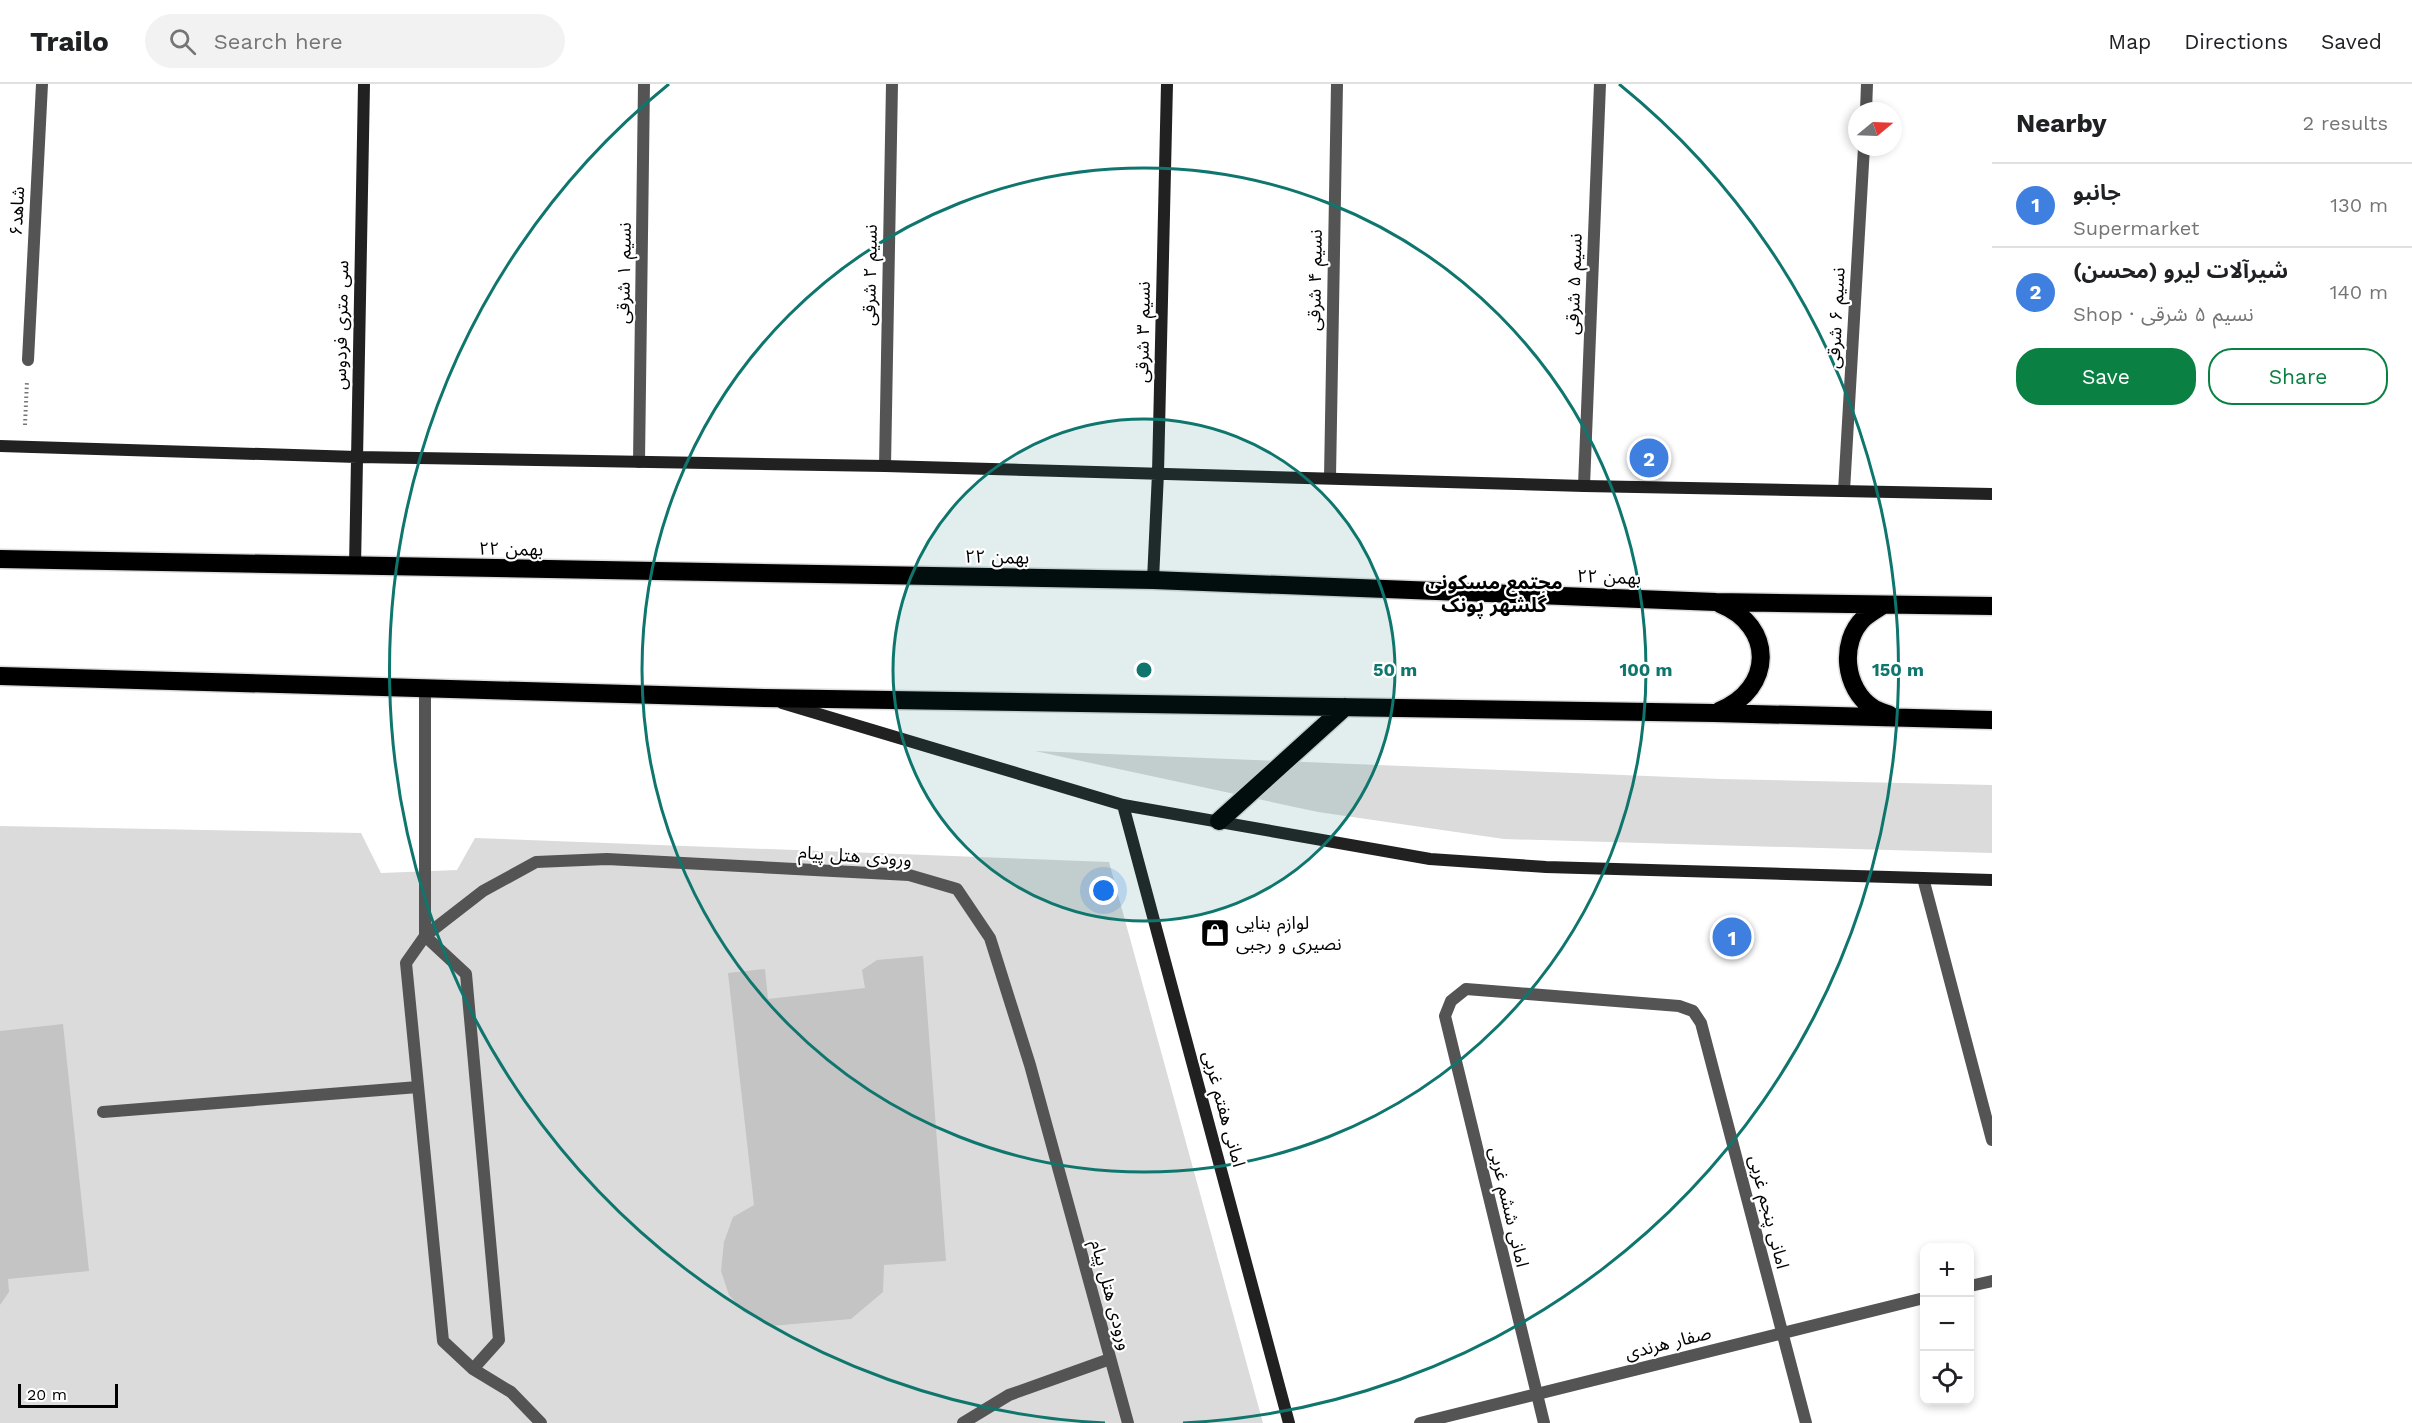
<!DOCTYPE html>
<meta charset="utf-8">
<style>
:root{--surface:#fff;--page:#f2f2f2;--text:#202124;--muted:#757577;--line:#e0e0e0;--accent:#0b8043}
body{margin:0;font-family:"Work Sans","Noto Sans Arabic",sans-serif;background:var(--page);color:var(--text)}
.controls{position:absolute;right:18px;bottom:18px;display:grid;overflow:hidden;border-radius:12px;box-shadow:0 3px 9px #0003}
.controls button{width:54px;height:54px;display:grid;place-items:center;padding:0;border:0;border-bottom:2px solid var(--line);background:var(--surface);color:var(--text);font:30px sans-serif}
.compass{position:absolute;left:1848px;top:18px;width:54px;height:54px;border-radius:50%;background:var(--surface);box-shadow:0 3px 9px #0003;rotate:71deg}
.scale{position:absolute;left:18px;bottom:15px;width:100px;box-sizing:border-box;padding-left:6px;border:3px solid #000;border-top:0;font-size:16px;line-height:21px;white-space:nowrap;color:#000;-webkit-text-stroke:4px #fff;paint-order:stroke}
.you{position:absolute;left:1104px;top:807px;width:21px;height:21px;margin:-15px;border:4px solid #fff;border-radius:50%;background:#1a73e8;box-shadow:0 0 0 9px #1a73e833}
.badge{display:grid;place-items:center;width:39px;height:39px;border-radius:50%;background:var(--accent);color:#fff;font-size:20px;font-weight:700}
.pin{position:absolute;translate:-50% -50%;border:3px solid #fff;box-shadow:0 2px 6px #0006}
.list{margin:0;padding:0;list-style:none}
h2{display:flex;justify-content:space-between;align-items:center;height:78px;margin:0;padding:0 24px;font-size:26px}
h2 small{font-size:20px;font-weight:400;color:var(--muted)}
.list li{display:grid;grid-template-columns:39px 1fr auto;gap:18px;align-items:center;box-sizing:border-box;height:84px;padding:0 24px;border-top:2px solid var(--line)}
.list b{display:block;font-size:22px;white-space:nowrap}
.list p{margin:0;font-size:20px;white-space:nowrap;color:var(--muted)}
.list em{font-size:20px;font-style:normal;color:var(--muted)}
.actions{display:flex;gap:12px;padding:18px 24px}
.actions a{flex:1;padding:14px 0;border:2px solid var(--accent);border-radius:24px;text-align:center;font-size:21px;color:var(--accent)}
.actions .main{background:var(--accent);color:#fff}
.icon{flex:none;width:33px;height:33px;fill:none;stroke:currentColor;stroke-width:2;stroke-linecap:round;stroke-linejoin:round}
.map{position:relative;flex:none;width:1992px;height:1339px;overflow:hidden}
header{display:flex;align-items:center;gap:36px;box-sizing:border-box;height:84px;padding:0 30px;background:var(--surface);border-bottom:2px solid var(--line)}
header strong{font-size:28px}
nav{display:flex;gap:33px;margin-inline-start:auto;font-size:21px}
.search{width:420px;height:54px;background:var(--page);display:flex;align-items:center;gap:15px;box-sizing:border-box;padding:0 21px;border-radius:33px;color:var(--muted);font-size:22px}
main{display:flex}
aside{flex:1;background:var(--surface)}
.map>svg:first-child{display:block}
.green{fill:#dbdbdb}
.building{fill:#c4c4c4}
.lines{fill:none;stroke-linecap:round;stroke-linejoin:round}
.highway-casing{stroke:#dbdbdb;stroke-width:21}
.path{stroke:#767676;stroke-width:4;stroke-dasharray:1.5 3;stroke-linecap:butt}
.lane{stroke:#545454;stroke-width:12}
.street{stroke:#545454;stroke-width:12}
.secondary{stroke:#212121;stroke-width:12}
.highway{stroke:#000;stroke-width:18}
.ring{fill:none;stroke:#0f766e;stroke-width:3}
.labels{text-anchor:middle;stroke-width:4.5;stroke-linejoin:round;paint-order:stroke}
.street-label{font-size:18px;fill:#000;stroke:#fff}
.poi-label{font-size:18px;fill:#000;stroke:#fff;text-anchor:start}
.neighbourhood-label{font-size:20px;font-weight:bold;fill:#000;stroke:#fff}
.centre{fill:#0f766e;stroke:#fff;stroke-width:3}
.ring-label{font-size:18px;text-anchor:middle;font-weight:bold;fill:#0f766e;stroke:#fff;stroke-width:4.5;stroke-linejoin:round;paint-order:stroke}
</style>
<header>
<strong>Trailo</strong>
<div class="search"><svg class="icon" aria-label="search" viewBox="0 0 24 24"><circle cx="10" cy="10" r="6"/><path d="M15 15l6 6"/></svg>Search here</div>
<nav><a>Map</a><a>Directions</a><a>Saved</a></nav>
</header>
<main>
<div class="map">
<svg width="1992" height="1339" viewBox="0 0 1992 1339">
<rect width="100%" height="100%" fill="#fff"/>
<!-- green -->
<path class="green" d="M1035,667L1721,695L1992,701V769L1504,755L1318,728Z
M0,742L361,749L381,789L457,786L475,754L1109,778L1263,1339H0Z"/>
<!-- building -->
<path class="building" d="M923,872L946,1177L884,1181L883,1208L851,1235L771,1242L744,1228L729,1211L721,1187L724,1158L733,1133L754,1121L728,889L765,885L768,915L865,904L862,886L877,876Z
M63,940L89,1187L8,1195L9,1208L0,1221V947Z"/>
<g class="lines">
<!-- highway casing -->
<g class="highway-casing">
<path id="highway" d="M0,475L1153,496L1716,518L1992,522
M1883,521C1877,525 1870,529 1864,534C1839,558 1844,605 1873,624C1878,627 1885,629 1890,631
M0,592L764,614L1714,629L1992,636
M1719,627C1774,605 1775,542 1720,520
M1219,737L1345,623"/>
</g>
<!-- path -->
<path class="path" d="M25,341L27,297"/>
<!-- lane -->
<path class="lane" d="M425,605V852L406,879L443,1257L473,1285L511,1308L541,1339
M425,852L483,807L536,778L607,775L909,791L957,805L990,854L1030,981L1128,1339
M425,852L466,890L499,1256L473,1285
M103,1028L418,1003
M963,1339L1009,1311L1110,1275"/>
<!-- street -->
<path class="street" d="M1866,27L1867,0
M28,276L42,0
M639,378L644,0
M885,382L892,0
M1330,393L1337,0
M1584,402L1600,0
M1844,407L1864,63
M1923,794L1992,1056
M1970,1202L1992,1197
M1420,1339L1924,1214
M1544,1339L1445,932L1451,917L1466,905L1679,922L1693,927L1701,939L1806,1339"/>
<!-- secondary -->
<path class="secondary" d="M0,362L357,373L885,382L1584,402L1992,410
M355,483L364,0
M1153,496L1158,389L1167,0
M782,619L1123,721L1430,775L1546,783L1992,796
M1123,721L1289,1339"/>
<!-- highway -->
<use href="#highway" class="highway"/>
</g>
<!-- distance rings -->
<circle cx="1144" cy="586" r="251" fill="#0f766e" fill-opacity=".12"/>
<g class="ring">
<circle cx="1144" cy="586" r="251"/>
<circle cx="1144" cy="586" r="502"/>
<path d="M1105 1339A754 754 0 0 1 669 0M1619 0A754 754 0 0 1 1183 1339"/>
</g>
<!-- icons -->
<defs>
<g id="shop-square" transform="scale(1.5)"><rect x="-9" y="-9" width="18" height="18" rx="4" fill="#000" stroke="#fff"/><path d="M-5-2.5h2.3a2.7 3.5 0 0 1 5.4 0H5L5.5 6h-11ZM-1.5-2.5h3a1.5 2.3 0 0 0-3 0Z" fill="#fff"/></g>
</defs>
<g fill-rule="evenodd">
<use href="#shop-square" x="1215" y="849"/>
</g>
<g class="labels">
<!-- street labels -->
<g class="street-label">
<text transform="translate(17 127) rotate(-87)" y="6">شاهد۶</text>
<text transform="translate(624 189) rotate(-89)" y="6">نسیم ۱ شرقی</text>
<text transform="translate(870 191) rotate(-89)" y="6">نسیم ۲ شرقی</text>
<text transform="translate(1315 196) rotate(-89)" y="6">نسیم ۴ شرقی</text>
<text transform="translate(1574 200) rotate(-88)" y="6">نسیم ۵ شرقی</text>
<text transform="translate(1836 234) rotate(-87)" y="6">نسیم ۶ شرقی</text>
<text transform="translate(341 241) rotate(-89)" y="6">سی متری فردوس</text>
<text transform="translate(1143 248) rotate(-89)" y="6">نسیم ۳ شرقی</text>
<text transform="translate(511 465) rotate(1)" y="6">۲۲ بهمن</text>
<text transform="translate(997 473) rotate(1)" y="6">۲۲ بهمن</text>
<text transform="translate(1609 493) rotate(2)" y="6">۲۲ بهمن</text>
<text transform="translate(855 772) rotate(4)" y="6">ورودی هتل پیام</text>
<text transform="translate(1224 1025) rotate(75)" y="6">امانی هفتم غربی</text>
<text transform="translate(1509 1123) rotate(77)" y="6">امانی ششم غربی</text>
<text transform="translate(1769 1128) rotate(76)" y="6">امانی پنجم غربی</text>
<text transform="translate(1111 1211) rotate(75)" y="6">ورودی هتل پیام</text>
<text transform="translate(1668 1259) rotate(-14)" y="6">صفار هرندی</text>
</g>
<!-- poi labels -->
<g class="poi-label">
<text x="1236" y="845">لوازم بنایی<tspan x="1236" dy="21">نصیری و رجبی</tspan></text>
</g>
<!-- neighbourhood labels -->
<g class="neighbourhood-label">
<text x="1494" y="505">مجتمع مسکونی<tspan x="1494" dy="23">گلشهر پونک</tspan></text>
</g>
</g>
<circle cx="1144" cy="586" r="9" class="centre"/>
<g class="ring-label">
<text x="1395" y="592">50 m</text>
<text x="1646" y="592">100 m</text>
<text x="1898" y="592">150 m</text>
</g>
</svg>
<div class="controls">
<button>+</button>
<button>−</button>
<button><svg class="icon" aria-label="locate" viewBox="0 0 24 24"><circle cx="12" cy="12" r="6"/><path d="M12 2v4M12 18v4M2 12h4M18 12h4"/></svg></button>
</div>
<svg class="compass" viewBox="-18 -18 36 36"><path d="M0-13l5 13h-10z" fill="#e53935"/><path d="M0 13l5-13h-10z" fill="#757577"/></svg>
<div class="scale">20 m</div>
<div class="you"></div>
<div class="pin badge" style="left:1732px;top:853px;background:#3f7fe0">1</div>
<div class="pin badge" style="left:1649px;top:374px;background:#3f7fe0">2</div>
</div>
<aside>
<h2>Nearby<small>2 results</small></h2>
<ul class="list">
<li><span class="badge" style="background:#3f7fe0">1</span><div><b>جانبو</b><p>Supermarket</p></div><em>130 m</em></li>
<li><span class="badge" style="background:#3f7fe0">2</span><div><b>شیرآلات لیرو (محسن)</b><p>Shop · نسیم ۵ شرقی</p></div><em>140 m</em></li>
</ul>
<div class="actions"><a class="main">Save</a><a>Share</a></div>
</aside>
</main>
